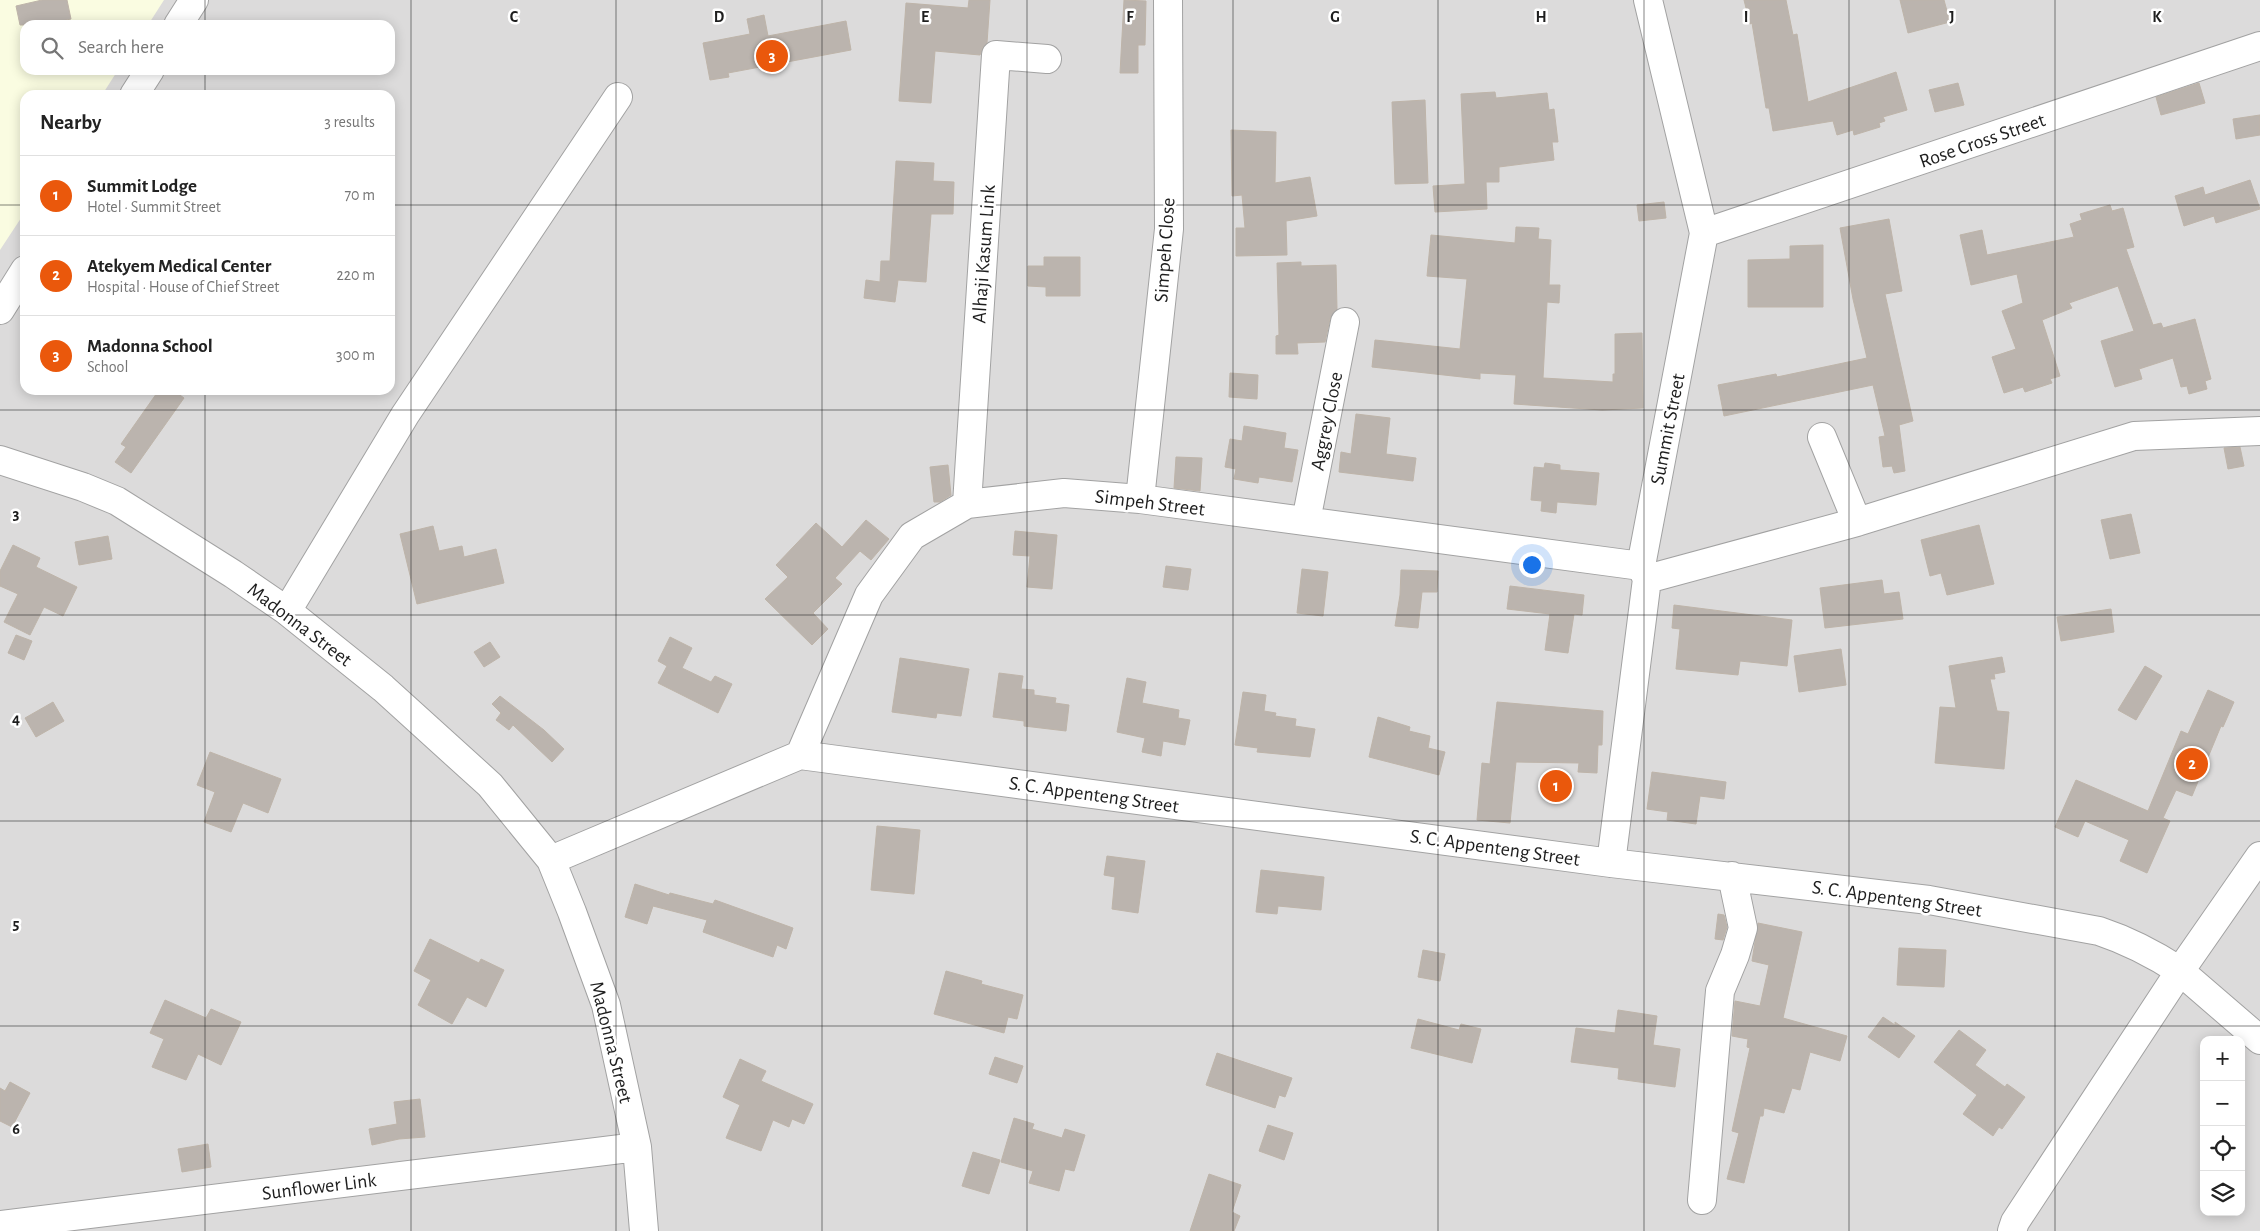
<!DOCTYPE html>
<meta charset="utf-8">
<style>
:root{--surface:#fff;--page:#f6f6f6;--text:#222;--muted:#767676;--line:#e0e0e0;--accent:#ea580c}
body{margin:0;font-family:"Alegreya Sans",sans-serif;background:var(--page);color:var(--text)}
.controls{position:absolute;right:15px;bottom:15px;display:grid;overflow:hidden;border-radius:10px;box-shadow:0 2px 12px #0003}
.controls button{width:45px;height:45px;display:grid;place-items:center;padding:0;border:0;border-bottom:1px solid var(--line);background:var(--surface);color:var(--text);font:25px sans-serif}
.you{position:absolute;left:1531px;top:564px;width:18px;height:18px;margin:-12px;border:4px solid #fff;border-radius:50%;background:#1a73e8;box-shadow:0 0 0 8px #1a73e833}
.badge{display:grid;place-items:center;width:32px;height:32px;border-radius:50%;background:var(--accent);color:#fff;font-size:16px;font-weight:700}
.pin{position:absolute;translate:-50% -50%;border:2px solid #fff;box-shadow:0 1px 5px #0006}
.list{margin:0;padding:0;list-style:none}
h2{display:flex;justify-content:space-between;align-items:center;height:65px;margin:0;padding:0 20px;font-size:21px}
h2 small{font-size:16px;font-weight:400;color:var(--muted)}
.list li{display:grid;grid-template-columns:32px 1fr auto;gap:15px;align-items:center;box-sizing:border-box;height:80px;padding:0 20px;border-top:1px solid var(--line)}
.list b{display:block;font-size:19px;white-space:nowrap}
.list p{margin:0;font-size:16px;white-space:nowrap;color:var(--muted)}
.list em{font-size:16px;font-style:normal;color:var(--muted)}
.icon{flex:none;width:28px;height:28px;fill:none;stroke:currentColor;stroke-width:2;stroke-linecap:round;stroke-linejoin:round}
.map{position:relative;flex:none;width:2260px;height:1231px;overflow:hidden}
.search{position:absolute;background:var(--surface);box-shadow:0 2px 12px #0003;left:20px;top:20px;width:375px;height:55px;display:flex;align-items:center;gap:12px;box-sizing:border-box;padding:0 18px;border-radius:15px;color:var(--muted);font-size:19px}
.panel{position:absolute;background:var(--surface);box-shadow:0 2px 12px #0003;left:20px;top:90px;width:375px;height:305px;border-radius:15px}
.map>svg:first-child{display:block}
.residential{fill:#dcdbdb;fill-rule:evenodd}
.education{fill:#fafce1}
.building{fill:#bbb4ae;stroke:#beb4a9}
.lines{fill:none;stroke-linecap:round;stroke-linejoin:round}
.minor-casing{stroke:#a2a2a2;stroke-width:30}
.minor{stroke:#fff;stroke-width:28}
.grid{fill:none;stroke:#1e1e1e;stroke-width:1;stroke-opacity:0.55}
.labels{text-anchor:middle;stroke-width:5;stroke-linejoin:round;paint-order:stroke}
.street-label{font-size:20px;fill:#1e1e1e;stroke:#fff}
.grid-label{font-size:16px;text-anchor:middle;font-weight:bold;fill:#1e1e1e;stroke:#fff;stroke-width:5;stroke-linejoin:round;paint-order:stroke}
</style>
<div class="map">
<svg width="2260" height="1231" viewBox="0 0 2260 1231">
<rect width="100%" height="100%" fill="#eeece5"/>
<!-- residential -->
<path class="residential" d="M0,0H2260V1231H0ZM25,25H390V70H25ZM25,95H390V390H25ZM2204,1040H2241V1212H2204Z"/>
<!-- education -->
<path class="education" d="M0,0H164L148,25H25V70H118L102,95H25V212L0,250Z"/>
<!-- building -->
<path class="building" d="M42,0H67L71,19L43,25H20L16,6Z
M969,0H990L987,43L983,47L980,55L935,51L931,103L899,101L906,3L968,8Z
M1124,0L1146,1L1145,45H1138V73H1120Z
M1744,0H1786L1793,35L1797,34L1808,102L1896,72L1907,110L1883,117L1885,121L1879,123L1880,127L1854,135L1853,130L1837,135L1833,121L1773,131L1769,108H1766L1752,23L1750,24Z
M1900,0H1944L1950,22L1908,33Z
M764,15L768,36L846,21L851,50L728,73L729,77L710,80L703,43L750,34L747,19Z
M1958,83L1964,105L1935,112L1929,90Z
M2199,83L2205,103L2161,115L2156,97Z
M1495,92L1496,98L1547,93L1549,110L1554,109L1558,142H1552L1554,160L1499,167V182H1486L1487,209L1435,212L1433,186L1465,184L1461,94Z
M1425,100L1428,183L1395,184L1392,102Z
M2260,115V135L2236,139L2233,119Z
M1231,130L1276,132L1275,183L1310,177L1317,216L1286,221L1287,255L1236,256V228H1245L1242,195L1232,196Z
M896,161L934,163L933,181L954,182L953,214H931L926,282L898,280L895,302L864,298L866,280L880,282L881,261H890Z
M2250,180L2260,209L2216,223L2214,216L2184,226L2175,196L2203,187L2205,195Z
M1664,202L1666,218L1639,221L1637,205Z
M2110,205L2112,211L2123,208L2134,247L2126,249L2153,325L2161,323L2163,328L2195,319L2211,379L2205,381L2207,389L2189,394L2187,386L2181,387L2173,358L2139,369L2142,379L2115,387L2101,341L2134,331L2118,286L2069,303L2072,308L2042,320L2060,376L2050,379L2052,383L2025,392L2023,387L2004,393L1992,357L2016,349L2002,311L2023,303L2017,274L1971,285L1960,235L1982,230L1987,255L2074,237L2070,224L2082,220L2080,214Z
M1889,219L1902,291L1885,294L1913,421L1899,425L1905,471L1894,473L1892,466L1883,467L1879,437L1885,436L1873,385L1724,416L1718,385L1776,374L1777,377L1867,358L1853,299L1840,228Z
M1516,227L1539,228L1538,239L1551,240L1549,285H1560L1559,303L1547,302L1543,378L1613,382V374H1615V334L1642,333L1643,408L1602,410L1514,404L1516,375L1480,373V379L1372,367L1375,340L1460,349L1467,279L1427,276L1431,235L1515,243Z
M1823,245V307H1748V260L1790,259V246Z
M1044,257H1080V296H1046V287L1028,286V266H1044Z
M1301,262V266L1336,265L1337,309L1330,319L1325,342L1297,343L1298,354H1276V336L1279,335L1277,263Z
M1230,373L1258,375L1257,399L1229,397Z
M159,390H173L184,398L131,473L115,462L126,447L121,444Z
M1356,414L1390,418L1386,454L1416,458L1413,481L1339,472L1341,452L1351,454Z
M1244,426L1286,433L1284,448L1298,450L1292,482L1259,477L1258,483L1234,479L1236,469L1225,467L1230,439L1242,441Z
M2240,447L2244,466L2228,469L2224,448Z
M1176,457L1202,458L1200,491L1174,488Z
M1545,463L1560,465V470L1599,473L1596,505L1557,502L1556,513L1541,511L1542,501L1531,500L1534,467L1544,468Z
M948,465L951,495L940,502H934L930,467Z
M2131,514L2140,553L2110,559L2101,520Z
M866,520L889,539L871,560L860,551L835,578L842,584L813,613L828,629L812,645L765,599L788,577L776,565L816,523L842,547Z
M1979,525L1994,584L1947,595L1941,573L1930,576L1921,540Z
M433,526L439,551L462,546L464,557L496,549L504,583L417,604L400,534Z
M1015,531L1057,535L1052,589L1027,587L1030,556L1013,555Z
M108,536L112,559L79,565L75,542Z
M13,545L40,558L36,567L77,587L63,616L44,607L30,635L4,622L18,594L0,586V571Z
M1166,566L1191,569L1188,590L1163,587Z
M1302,569L1328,572L1323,616L1297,613Z
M1401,570L1438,571L1437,592H1422L1418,628L1395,626L1400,595Z
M1882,580L1884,594L1899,592L1903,619L1825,628L1820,588Z
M1510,586L1584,595L1582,615L1574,614L1568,653L1545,650L1550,614L1507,609Z
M1674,605L1792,620L1787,666L1740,661L1738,675L1676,669L1680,629L1672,628Z
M2111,609L2114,632L2061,641L2057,617Z
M16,635L32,641L24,660L8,653Z
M670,637L692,648L682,668L711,682L715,676L732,684L718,713L658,683L667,666L658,661Z
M490,642L500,657L484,667L474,652Z
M1841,649L1846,685L1799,692L1794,656Z
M2002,657L2005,672L1994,674L1995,679H1990L1997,711L2009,712L2004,769L1935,763L1940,707L1956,708L1949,666Z
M900,658L969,669L961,716L937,713L936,718L892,712Z
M2145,666L2162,676L2136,720L2118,710Z
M999,673L1023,676L1021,689L1034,690V695L1056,698L1055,703L1069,705L1066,731L1024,726V721L993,717Z
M1127,678L1146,682L1142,703L1179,710L1178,718L1190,720L1185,745L1163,741L1161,756L1142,752L1145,738L1117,732Z
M2208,690L2234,702L2223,727L2221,726L2192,796L2176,790L2163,818L2170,821L2147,873L2120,861L2129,840L2085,821L2078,837L2055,827L2076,780L2148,811L2181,731L2188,734Z
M1243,692L1266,695L1264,711L1276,713L1275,716L1296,719L1295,726L1315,729L1310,757L1257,752L1258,748L1235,745Z
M500,696L544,730L564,749L552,762L513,725L509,730L496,720L501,713L492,704Z
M53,702L64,721L36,737L25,718Z
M1497,702L1603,711L1602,745H1598L1597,773L1578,772L1579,763L1516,762L1510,823L1477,820L1482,763L1490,764Z
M1378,717L1410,727L1409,731L1430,736L1428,748L1445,752L1439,775L1369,757Z
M210,752L281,779L268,813L243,803L231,832L204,822L215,792L197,785Z
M1652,772L1726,782L1724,799L1700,796L1696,824L1667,820L1668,812L1647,809Z
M877,826L920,830L914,894L871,890Z
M1107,856L1145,861L1138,913L1112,909L1115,877L1104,875Z
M1261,870L1324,877L1321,910L1278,906L1277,914L1256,912Z
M635,884L669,895L670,893L713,904L715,900L793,928L786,949L777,945L773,957L703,932L707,920L653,906L647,924L625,917Z
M1718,914L1724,915L1727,927L1723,940L1715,939Z
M1758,923L1802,932L1783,1018L1847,1036L1840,1061L1810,1052L1800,1090L1792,1088L1784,1113L1764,1108L1763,1116H1760L1744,1183L1727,1179L1739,1133L1732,1131L1750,1048L1747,1047L1748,1039L1732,1036L1735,1001L1760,1006L1769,965L1752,961Z
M430,939L479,963L481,959L504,970L486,1007L467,997L452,1024L418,1005L431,980L414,971Z
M1899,948L1946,950L1944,987L1897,985Z
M1423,950L1445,954L1440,981L1418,977Z
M946,971L982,981L981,984L1023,995L1017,1019L1008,1017L1004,1033L934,1014Z
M165,1000L206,1018L211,1009L241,1022L221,1065L198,1054L186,1080L152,1067L164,1039L150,1033Z
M1618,1010L1657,1016L1653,1045L1680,1049L1675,1087L1618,1079L1619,1068L1571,1062L1576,1028L1615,1033Z
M1883,1017L1895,1025V1022L1915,1036L1899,1058L1868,1037Z
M1418,1019L1459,1030L1461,1024L1481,1029L1472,1063L1411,1048Z
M1959,1030L1986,1050L1975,1065L2005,1087L2007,1084L2025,1097L2002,1129L1999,1127L1993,1136L1963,1114L1977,1095L1934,1062Z
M1217,1053L1292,1078L1285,1097L1279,1095L1275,1108L1206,1085Z
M995,1057L1023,1066L1017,1083L989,1074Z
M740,1059L766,1071L761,1081L813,1104L804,1124L792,1119L789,1127L773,1120L761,1151L726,1138L740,1105L723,1097Z
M10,1082L30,1093L12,1127L0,1121V1088L5,1091Z
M420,1099L425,1137L399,1139L372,1145L369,1129L397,1124L394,1102Z
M1014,1118L1034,1124L1032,1129L1062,1138L1065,1129L1085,1135L1074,1171L1065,1169L1059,1191L1029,1183L1033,1171L1001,1162Z
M1268,1125L1293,1133L1284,1160L1259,1151Z
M208,1144L211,1167L182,1172L178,1149Z
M973,1152L1000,1160L989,1194L962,1186Z
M1209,1174L1241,1185L1232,1212L1240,1216L1234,1231H1190Z"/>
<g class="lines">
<!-- minor casing -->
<g class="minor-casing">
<path id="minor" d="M178,25L194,0
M134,95L150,70
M1704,233L2260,46
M0,310L25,270
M1822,437L1857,522
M0,460L83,487L117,501L233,574L287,611L383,688L490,785L551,860L572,912L606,1005L637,1147L644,1231
M1140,499L1169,229L1168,0
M967,504L996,55L1047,59
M1306,521L1345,322
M1647,579L1857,522L2134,436L2260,431
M287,611L405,415L618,97
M800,755L1611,863L1929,900L2099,931C2129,941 2154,954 2180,971L2015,1222L2012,1231
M800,755L869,595L912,536L967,504L1064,493L1140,499L1641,566
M2260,856L2180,971L2260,1040
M551,860L800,755
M1611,863L1647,579L1641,566L1704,233L1648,0
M1702,1200L1720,991L1735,955L1743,928L1732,876
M0,1225L637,1147"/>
</g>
<!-- minor -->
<use href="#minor" class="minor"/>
</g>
<!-- grid -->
<path class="grid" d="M205,0V25M411,0V1231M616,0V1231M822,0V1231M1027,0V1231M1233,0V1231M1438,0V1231M1644,0V1231M1849,0V1231M2055,0V1231M205,70V95M0,205H25M390,205H2260M205,390V1231M0,410H2260M0,615H2260M0,821H2260M0,1026H2260"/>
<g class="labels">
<!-- street labels -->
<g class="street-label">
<text transform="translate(1982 140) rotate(-19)" y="7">Rose Cross Street</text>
<text transform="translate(1164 250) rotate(-86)" y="7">Simpeh Close</text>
<text transform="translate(983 254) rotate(-86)" y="7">Alhaji Kasum Link</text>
<text transform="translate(1326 421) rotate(-79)" y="7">Aggrey Close</text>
<text transform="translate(1667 429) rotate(-79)" y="7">Summit Street</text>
<text transform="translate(1150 502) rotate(7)" y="7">Simpeh Street</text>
<text transform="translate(300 624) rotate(37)" y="7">Madonna Street</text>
<text transform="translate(1094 794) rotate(8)" y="7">S. C. Appenteng Street</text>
<text transform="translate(1495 847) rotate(8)" y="7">S. C. Appenteng Street</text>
<text transform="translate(1897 898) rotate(8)" y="7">S. C. Appenteng Street</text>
<text transform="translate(612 1042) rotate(76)" y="7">Madonna Street</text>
<text transform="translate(319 1186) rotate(-7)" y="7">Sunflower Link</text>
</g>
</g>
<g class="grid-label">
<text x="514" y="22">C</text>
<text x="719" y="22">D</text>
<text x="925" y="22">E</text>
<text x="1130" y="22">F</text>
<text x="1335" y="22">G</text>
<text x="1541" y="22">H</text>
<text x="1746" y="22">I</text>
<text x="1952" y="22">J</text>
<text x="2157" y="22">K</text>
<text x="16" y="519">3</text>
<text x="16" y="724">4</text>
<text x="16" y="929">5</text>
<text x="16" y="1134">6</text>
</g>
</svg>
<div class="controls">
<button>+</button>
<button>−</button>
<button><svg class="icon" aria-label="locate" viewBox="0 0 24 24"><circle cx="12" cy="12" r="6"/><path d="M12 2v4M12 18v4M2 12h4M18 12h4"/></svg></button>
<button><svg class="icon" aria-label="layers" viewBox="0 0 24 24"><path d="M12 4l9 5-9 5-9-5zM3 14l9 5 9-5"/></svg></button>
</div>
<div class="you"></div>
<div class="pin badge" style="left:1556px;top:786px">1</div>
<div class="pin badge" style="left:2192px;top:764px">2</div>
<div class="pin badge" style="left:772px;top:56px">3</div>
<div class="search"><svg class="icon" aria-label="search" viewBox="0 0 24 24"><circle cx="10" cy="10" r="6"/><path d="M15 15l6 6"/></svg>Search here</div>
<section class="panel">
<h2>Nearby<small>3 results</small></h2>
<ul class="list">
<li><span class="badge">1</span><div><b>Summit Lodge</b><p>Hotel · Summit Street</p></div><em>70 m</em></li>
<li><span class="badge">2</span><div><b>Atekyem Medical Center</b><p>Hospital · House of Chief Street</p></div><em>220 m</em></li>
<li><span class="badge">3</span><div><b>Madonna School</b><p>School</p></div><em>300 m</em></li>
</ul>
</section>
</div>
